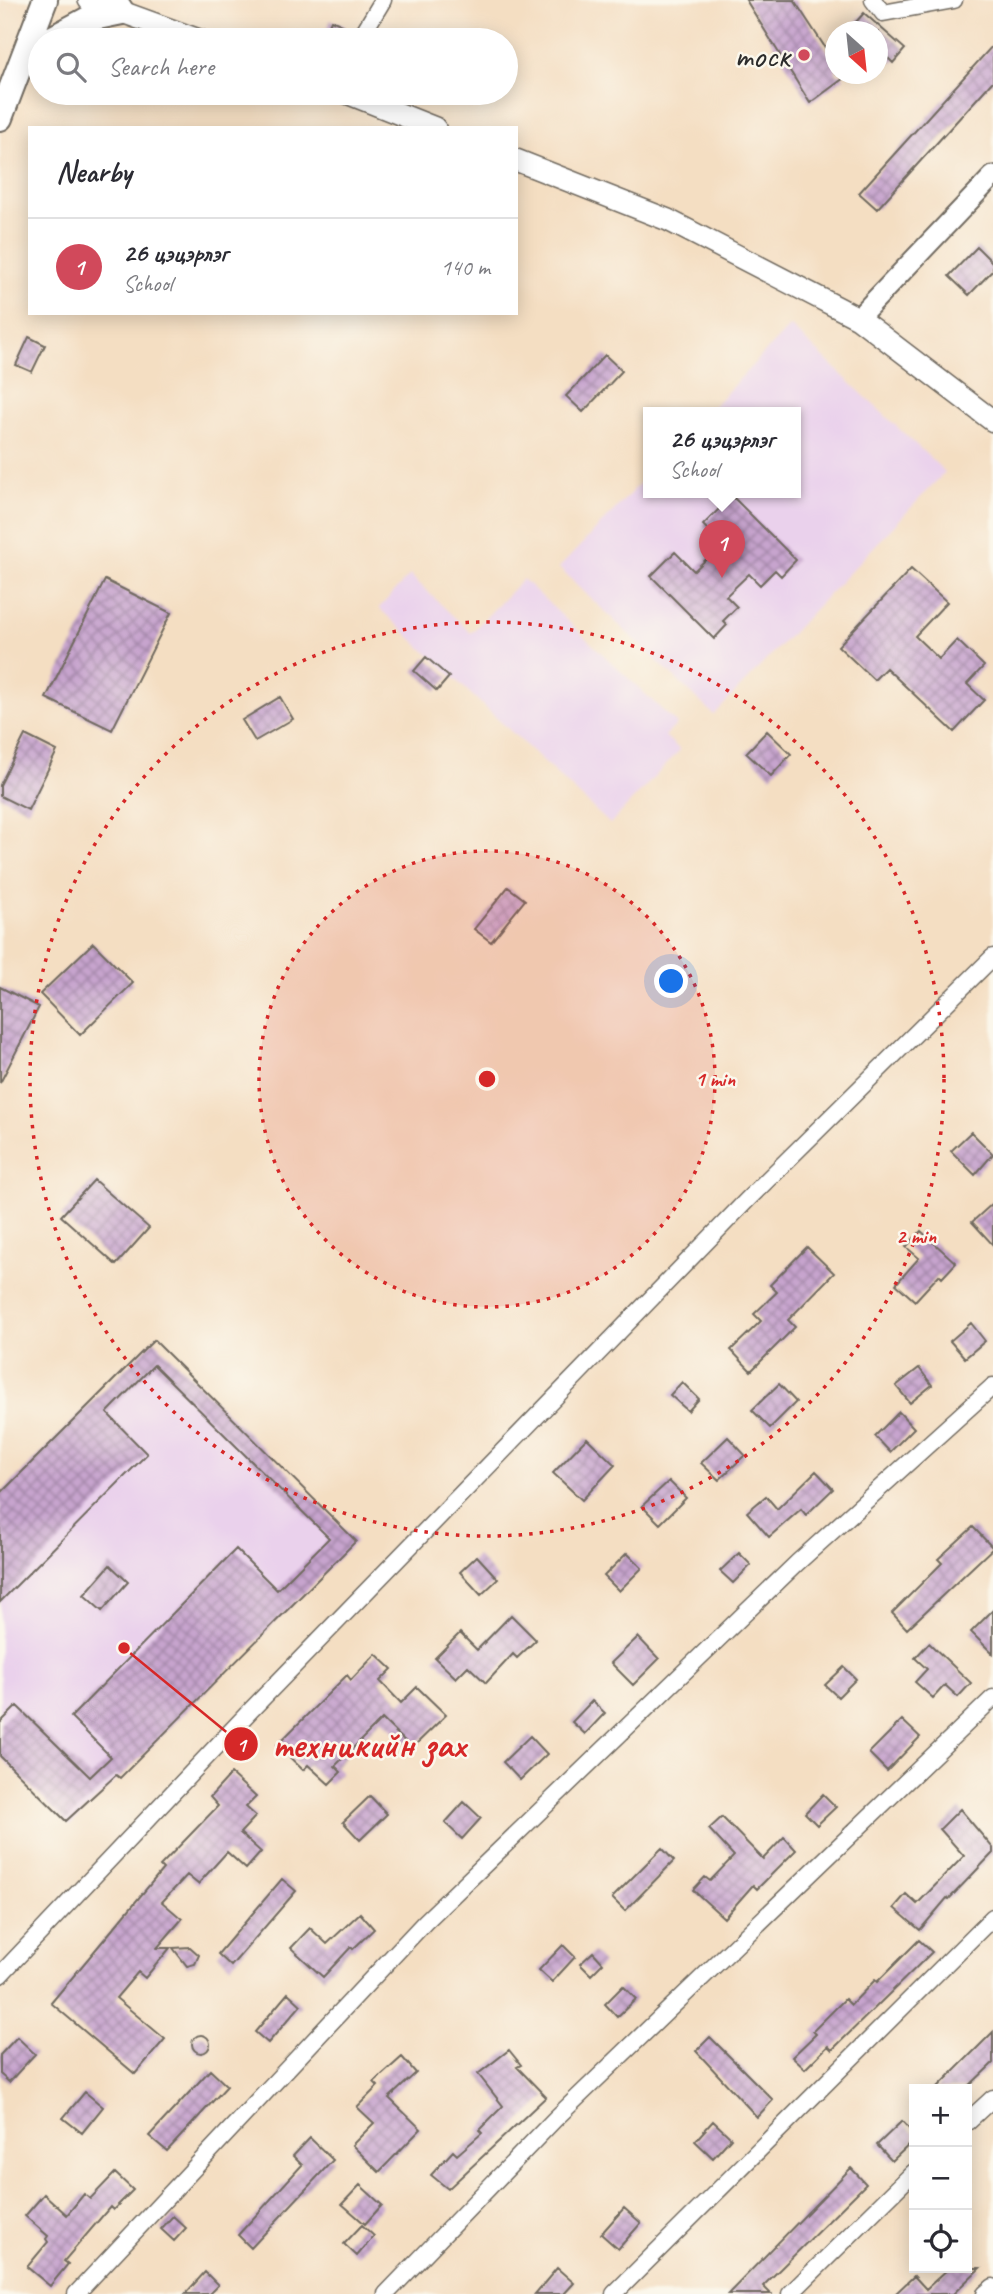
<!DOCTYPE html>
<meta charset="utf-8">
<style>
:root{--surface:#fff;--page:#f7f7f7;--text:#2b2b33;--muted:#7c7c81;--line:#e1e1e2;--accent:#d1495b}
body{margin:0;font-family:Caveat,sans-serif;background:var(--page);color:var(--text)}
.controls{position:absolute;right:21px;bottom:21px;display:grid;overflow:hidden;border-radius:0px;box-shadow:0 4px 18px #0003}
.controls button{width:63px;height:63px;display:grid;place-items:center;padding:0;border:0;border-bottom:2px solid var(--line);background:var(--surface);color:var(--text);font:35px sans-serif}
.compass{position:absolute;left:825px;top:21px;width:63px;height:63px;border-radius:50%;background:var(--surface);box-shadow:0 4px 18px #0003;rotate:153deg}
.you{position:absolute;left:672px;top:982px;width:24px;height:24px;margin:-18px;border:5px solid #fff;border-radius:50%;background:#1a73e8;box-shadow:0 0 0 10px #1a73e833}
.badge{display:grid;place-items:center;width:46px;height:46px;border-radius:50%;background:var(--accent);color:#fff;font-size:23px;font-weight:700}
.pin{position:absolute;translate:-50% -58px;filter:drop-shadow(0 2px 4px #0008)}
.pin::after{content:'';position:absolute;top:37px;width:24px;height:21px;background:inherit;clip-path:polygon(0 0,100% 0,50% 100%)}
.popup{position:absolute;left:643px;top:407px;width:158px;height:91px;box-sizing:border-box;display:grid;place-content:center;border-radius:0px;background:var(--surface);filter:drop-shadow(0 2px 5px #0005);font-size:23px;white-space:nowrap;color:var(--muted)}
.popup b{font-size:26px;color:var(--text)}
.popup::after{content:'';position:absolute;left:50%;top:100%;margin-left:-14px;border:14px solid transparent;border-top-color:var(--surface)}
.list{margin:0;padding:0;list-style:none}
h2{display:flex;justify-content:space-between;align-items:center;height:91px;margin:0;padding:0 28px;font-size:30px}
h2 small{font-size:23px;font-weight:400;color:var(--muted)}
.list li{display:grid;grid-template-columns:46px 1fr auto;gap:21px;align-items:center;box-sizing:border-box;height:98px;padding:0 28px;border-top:2px solid var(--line)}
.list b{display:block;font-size:26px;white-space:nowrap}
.list p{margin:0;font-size:23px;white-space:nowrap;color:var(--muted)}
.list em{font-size:23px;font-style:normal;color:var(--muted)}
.icon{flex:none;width:38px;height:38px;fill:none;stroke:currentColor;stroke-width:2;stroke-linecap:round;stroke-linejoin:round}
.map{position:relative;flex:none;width:993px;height:2294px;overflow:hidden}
.search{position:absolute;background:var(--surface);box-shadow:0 4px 18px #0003;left:28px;top:28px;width:490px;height:77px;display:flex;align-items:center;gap:18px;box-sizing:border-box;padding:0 24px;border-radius:38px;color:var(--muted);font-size:26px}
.panel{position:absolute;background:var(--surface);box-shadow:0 4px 18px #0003;left:28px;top:126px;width:490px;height:189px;border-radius:0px}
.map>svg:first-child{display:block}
.built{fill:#ead1ec}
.building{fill:url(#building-cross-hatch)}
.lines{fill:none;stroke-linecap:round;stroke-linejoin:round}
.minor-casing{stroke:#716a60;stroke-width:19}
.tertiary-casing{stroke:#716a60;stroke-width:23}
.secondary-casing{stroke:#716a60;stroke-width:24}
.trunk-casing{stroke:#716a60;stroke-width:28}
.minor{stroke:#fff;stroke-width:16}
.tertiary{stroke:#fff;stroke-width:19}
.secondary{stroke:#fff;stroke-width:21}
.trunk{stroke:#fff;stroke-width:24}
.ring{fill:none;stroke:#d62828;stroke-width:3.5;stroke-dasharray:3.5 7}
.poi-dot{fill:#d1495b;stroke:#fbf7ec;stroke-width:2.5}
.labels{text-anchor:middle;stroke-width:5;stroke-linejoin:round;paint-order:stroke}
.poi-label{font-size:35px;fill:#2b2b2b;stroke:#fbf7ec;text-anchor:end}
.centre{fill:#d62828;stroke:#fbf7ec;stroke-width:3.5}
.ring-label{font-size:21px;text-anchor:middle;font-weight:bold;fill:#d62828;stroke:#fbf7ec;stroke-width:5;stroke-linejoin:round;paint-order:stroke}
.leader{fill:none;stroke:#d62828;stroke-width:2.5}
.callout-dot{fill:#d62828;stroke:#fbf7ec;stroke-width:2.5}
.mark-label{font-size:21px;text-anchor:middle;font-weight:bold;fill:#fff}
.callout-label{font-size:37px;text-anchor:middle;font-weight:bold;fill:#d62828;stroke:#fbf7ec;stroke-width:5;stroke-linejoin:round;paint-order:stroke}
</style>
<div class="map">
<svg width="993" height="2294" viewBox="0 0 993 2294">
<defs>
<pattern id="building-cross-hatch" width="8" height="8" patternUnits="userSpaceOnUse" patternTransform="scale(1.75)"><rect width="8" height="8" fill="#c7a4ce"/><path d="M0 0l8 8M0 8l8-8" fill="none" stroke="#a286a7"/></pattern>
</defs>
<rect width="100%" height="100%" fill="#fbf7ec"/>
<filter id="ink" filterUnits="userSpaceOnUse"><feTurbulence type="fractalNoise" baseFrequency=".0143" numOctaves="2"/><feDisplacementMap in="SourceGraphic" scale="14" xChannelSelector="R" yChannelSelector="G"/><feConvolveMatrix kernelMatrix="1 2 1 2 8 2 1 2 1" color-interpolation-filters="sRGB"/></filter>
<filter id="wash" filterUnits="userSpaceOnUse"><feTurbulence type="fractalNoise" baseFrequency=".00686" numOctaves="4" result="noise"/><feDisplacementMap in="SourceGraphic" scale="28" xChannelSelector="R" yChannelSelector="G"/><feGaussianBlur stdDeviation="1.57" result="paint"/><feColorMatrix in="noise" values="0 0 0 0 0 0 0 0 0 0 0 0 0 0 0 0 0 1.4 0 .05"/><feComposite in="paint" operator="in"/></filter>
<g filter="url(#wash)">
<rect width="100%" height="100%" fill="#f4dec2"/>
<!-- built -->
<path class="built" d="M790,326L945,472L714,715L559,568L648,475V492H796V412H708Z
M410,575L471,633L523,579L677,724L665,736L680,750L610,824L379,608Z
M154,1340L356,1541L70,1826L0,1756V1495Z"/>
<g id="blocks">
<!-- building -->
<path class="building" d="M746,0H794L836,64V74H841L844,78L810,103Z
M864,13L905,49L893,63L878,48V32H847Z
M331,20L345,26L338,40H322Z
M993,45V81L877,209L859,193Z
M977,247L993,263V270L969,295L949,276Z
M29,337L45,345L32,372L16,365Z
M605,355L622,371L583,412L566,396Z
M732,496L796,560L781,576L775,570L760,585L749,574L726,596L737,607L723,621L727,625L714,639L651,576L675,552L694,571L722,544L703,525Z
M911,569L947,602L915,636L939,659L957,640L984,666L967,684L984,700L954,732L886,668L874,680L838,646Z
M105,580L171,613L112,730L46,698Z
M426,657L449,677L437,691L414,671Z
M280,697L293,719L255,741L242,720Z
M767,731L791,754L771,776L746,753Z
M25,735L57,751L28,810L0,796V785Z
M508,887L525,900L491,942L474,929Z
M93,943L133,983L80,1035L40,994Z
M0,987L39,1007L0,1083Z
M971,1132L993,1154L975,1175L951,1151Z
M94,1180L149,1228L116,1265L61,1216Z
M993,1203V1245L972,1222Z
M921,1231L956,1263L942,1278L939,1275L915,1301L896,1284L919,1258L906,1247Z
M807,1247L834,1273L788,1320L795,1327L751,1371L731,1350L761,1321L754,1314L777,1292L770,1285Z
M971,1323L985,1341L965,1358L950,1341Z
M154,1340L356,1541L120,1778L116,1775L66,1821L0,1756V1723L17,1706L90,1777L111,1757L71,1717L236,1549L277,1590L329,1538L154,1365L107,1413L147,1454L0,1602V1494Z
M919,1368L932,1385L910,1403L896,1386Z
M682,1382L699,1399L688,1411L670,1395Z
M779,1384L796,1402L770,1428L752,1410Z
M899,1412L914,1428L890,1452L875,1436Z
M728,1437L745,1455L719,1480L701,1463Z
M587,1438L615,1465L582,1500L553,1473Z
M816,1471L833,1489L806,1515L801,1509L769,1537L747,1512L766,1496L777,1509Z
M669,1481L686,1498L660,1524L642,1506Z
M973,1527L993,1548L907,1629L892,1613L942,1563L938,1559Z
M627,1553L642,1568L619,1591L604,1576Z
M739,1553L751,1565L733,1583L720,1571Z
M477,1556L498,1579L481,1595L460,1572Z
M110,1565L128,1582L102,1611L84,1595Z
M993,1610V1654L971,1632Z
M511,1615L536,1640L517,1658L513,1654L486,1683L468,1666L456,1678L435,1658L460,1633L477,1650Z
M638,1637L659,1659L633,1685L611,1663Z
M929,1643L971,1683L958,1697L945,1685L933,1698L915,1682L927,1669L915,1658Z
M376,1654L392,1669L380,1681L401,1703L417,1687L446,1715L412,1748L382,1719L335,1766L341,1772L329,1784L308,1765L303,1770L277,1745L347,1675L351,1680Z
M844,1667L856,1679L838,1697L825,1685Z
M592,1701L605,1713L585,1734L572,1722Z
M902,1720L920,1737L887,1771L869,1753Z
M530,1736L547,1754L520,1780L503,1762Z
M231,1774L256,1797L246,1807L256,1816L240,1833L261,1852L246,1869L227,1852L198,1884L187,1875L162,1902L182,1919L157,1948H170L145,1978L138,1972L116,1998L165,2039L135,2074L51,2003L163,1869L160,1866L218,1806L210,1797Z
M823,1794L836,1807L817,1825L805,1813Z
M370,1796L387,1814L360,1840L343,1822Z
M464,1802L481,1818L462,1839L445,1823Z
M960,1809L993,1848V1853L949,1899L947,1898L920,1930L894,1908L906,1894L917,1904L964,1856L940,1829Z
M722,1817L763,1859L784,1837L796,1850L757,1889L753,1885L724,1918L693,1890L705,1877L710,1881L734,1856L709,1829Z
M662,1848L674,1861L625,1911L612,1898Z
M282,1879L296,1891L231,1966L218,1954Z
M360,1913L374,1929L353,1949L351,1947L323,1977L291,1948L310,1928L327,1944Z
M919,1940L932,1952L832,2050L828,2046L805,2069L792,2057L816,2034L813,2031L845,1999L851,2005L875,1980L877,1982Z
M563,1945L575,1957L552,1982L539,1970Z
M173,1948L190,1947L199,1955L195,1964L187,1966Z
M593,1952L603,1963L591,1975L580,1964Z
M623,1986L636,1999L617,2017L605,2004Z
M288,1993L301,2005L268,2043L255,2032Z
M993,2032V2063L966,2089H936Z
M192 2044a9 9 0 1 1 18 0a9 9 0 1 1-18 0Z
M17,2037L35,2054L9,2082L0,2074V2055Z
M710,2037L773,2100L757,2117L696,2051Z
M509,2050L521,2065L517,2067L546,2097L448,2189L431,2175L453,2151L457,2155L482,2133L479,2130L503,2106L478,2074Z
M402,2057L416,2073L389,2098L421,2129L379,2172L352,2145L374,2123L357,2107L378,2086L374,2082Z
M210,2070L227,2086L167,2151L149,2136Z
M85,2092L103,2107L82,2133L63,2118Z
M713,2121L731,2138L713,2158L695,2141Z
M902,2121L914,2134V2140L892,2161L877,2145Z
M310,2138L333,2160L251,2248L238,2235L302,2165L293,2156Z
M851,2168L866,2184L763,2286L771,2294H728Z
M115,2173L133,2190L113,2210L110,2207L64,2261L68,2264L50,2286L27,2267L48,2242L46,2239L48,2236L25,2216L44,2194L67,2215L84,2194L90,2199Z
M360,2185L382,2205L365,2224L342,2204Z
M624,2208L641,2223L618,2249L601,2234Z
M173,2216L186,2228L174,2241L161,2229Z
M362,2225L374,2236L357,2256L344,2244Z
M557,2268L574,2283L564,2294H535Z
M949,2268H980L953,2294H895L914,2276L926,2289Z
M205,2272L218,2285L209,2294H185Z"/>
</g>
</g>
<g filter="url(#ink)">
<use href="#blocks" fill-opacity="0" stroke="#716a60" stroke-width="2"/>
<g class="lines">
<!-- minor casing -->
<g class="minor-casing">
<path id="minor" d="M873,0L883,13L954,0
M359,40L383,0
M0,1975L251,1710L748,1199L993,957
M967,2122L993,2098
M76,2294L425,1922L797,1563L993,1386
M386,2294L555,2119L993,1698
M614,2294L993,1917
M790,2294L914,2172
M985,2294L993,2287"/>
</g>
<!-- tertiary casing -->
<g class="tertiary-casing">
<path id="tertiary" d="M858,318L993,176"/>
</g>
<!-- secondary casing -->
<g class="secondary-casing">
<path id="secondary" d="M89,0L199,40
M347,93L435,128
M516,160L668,220L858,318L993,421"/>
</g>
<!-- trunk casing -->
<g class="trunk-casing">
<path id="trunk" d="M49,40L88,19L122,12L114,0
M0,118L45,0"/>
</g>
<!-- minor -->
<use href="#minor" class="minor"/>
<!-- tertiary -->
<use href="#tertiary" class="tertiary"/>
<!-- secondary -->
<use href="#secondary" class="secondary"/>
<!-- trunk -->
<use href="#trunk" class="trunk"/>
</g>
</g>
<!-- distance rings -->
<circle cx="487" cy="1079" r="228" fill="#d62828" fill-opacity=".12"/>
<g class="ring">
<circle cx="487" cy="1079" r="228"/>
<circle cx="487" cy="1079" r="457"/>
</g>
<!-- markers -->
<circle class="poi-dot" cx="804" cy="55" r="7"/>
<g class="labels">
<!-- poi labels -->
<g class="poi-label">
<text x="790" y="67">тоск</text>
</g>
</g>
<circle cx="487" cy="1079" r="10" class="centre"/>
<g class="ring-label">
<text x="715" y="1086">1 min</text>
<text x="916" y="1243">2 min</text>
</g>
<!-- callouts -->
<path class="leader" d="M124 1648L241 1744"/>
<g class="callout-dot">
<circle cx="124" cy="1648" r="7"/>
<circle cx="241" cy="1744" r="18"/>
</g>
<g class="mark-label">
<text x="241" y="1752">1</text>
</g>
<g class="callout-label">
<text x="369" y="1757">техникийн зах</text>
</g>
</svg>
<div class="controls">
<button>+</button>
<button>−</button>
<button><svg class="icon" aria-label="locate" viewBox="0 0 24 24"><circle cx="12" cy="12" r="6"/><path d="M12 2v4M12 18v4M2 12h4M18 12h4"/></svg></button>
</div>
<svg class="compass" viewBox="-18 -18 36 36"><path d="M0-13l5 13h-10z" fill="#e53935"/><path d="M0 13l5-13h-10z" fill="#7c7c81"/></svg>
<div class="you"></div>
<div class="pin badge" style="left:722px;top:578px">1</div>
<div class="popup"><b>26 цэцэрлэг</b>School</div>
<div class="search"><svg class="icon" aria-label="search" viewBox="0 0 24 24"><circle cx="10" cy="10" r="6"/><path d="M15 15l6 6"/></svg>Search here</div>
<section class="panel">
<h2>Nearby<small></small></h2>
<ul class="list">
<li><span class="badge">1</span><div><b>26 цэцэрлэг</b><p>School</p></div><em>140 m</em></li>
</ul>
</section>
</div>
